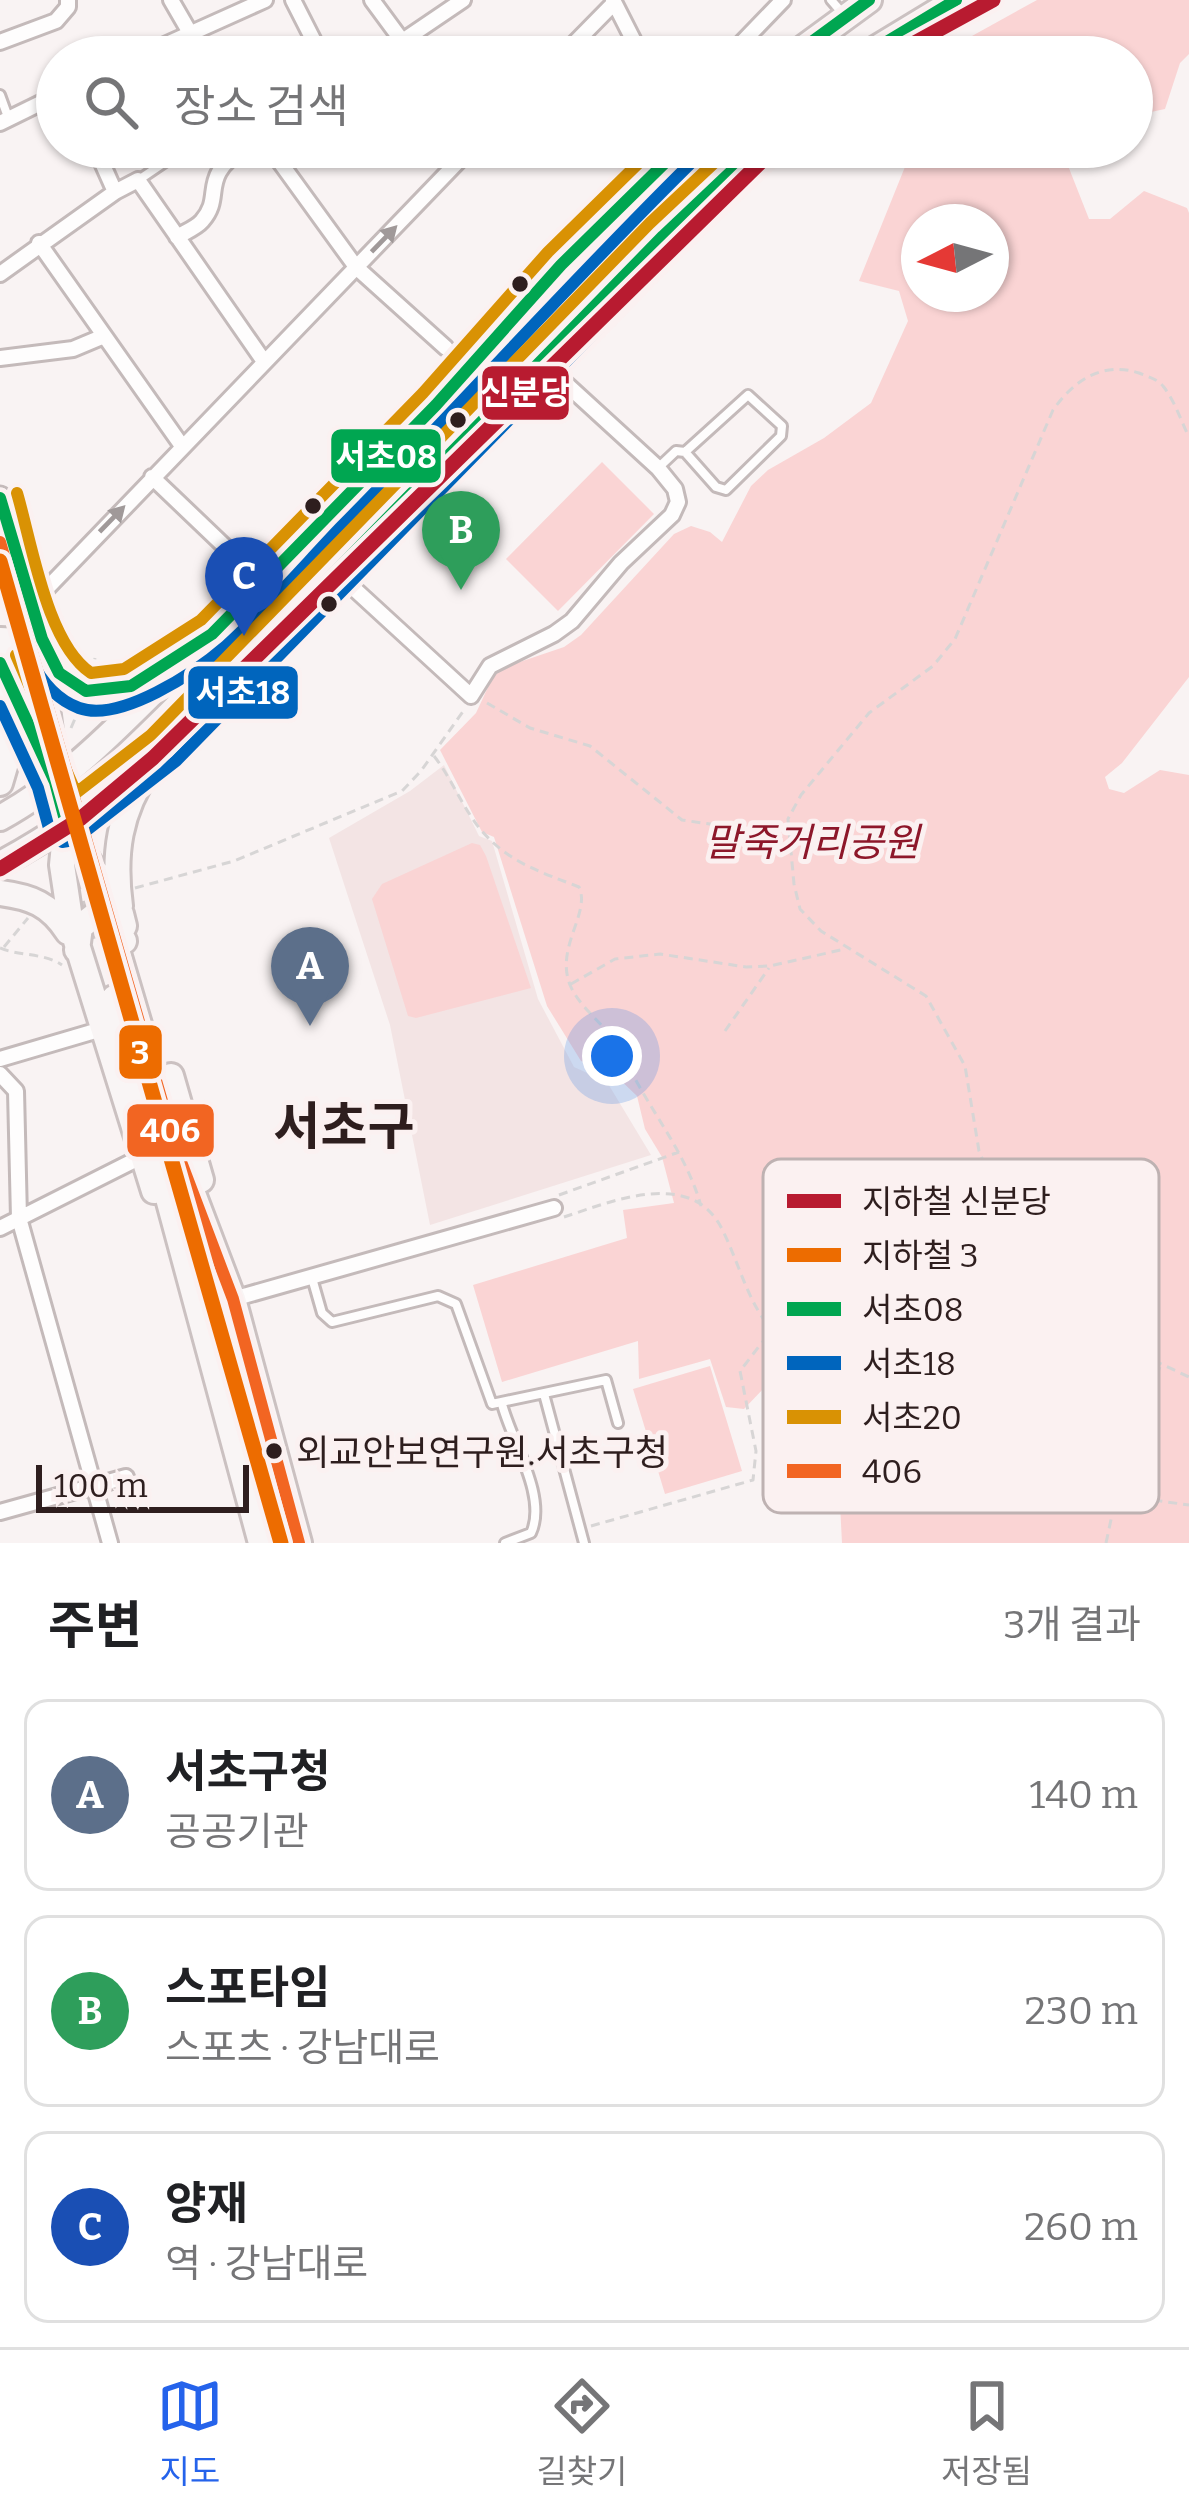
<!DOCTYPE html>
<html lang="ko">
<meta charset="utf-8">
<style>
:root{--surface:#fff;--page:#f2f2f2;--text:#202124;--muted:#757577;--line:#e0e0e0;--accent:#2563eb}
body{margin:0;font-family:Bitter,"Noto Sans KR",serif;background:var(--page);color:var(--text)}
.compass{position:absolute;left:901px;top:204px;width:108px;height:108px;border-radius:50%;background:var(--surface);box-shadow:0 3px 9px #0004;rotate:264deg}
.scale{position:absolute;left:36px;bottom:30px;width:213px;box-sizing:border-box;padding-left:12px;border:6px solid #2e1e1e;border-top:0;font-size:33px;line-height:42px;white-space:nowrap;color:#2e1e1e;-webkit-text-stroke:9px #fbf1f1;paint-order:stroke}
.you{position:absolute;left:612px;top:1056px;width:42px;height:42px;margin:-30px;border:9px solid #fff;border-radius:50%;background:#1a73e8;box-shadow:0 0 0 18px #1a73e833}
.badge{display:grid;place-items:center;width:78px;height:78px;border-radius:50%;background:var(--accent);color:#fff;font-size:39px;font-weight:700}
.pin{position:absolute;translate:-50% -99px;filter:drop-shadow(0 3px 6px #0008)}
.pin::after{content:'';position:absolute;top:63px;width:42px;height:36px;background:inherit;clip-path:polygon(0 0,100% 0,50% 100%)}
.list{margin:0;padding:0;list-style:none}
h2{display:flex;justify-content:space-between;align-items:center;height:156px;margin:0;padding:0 48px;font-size:51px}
h2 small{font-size:39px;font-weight:400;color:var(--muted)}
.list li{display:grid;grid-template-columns:78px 1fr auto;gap:36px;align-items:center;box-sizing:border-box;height:192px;margin:0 24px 24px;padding:0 24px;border:3px solid var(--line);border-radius:24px}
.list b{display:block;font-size:45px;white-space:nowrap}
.list p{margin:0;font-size:39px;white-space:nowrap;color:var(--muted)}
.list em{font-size:39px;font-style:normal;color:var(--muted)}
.icon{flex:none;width:66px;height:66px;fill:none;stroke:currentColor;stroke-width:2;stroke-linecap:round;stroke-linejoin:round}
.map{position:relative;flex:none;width:1189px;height:1543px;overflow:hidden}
.search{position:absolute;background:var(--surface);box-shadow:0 3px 9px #0004;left:36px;right:36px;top:36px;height:132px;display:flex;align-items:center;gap:30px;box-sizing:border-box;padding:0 42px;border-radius:66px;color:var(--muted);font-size:45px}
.sheet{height:804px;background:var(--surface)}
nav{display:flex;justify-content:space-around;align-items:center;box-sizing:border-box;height:168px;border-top:3px solid var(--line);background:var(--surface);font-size:33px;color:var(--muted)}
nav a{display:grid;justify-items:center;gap:6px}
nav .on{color:var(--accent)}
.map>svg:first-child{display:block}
.built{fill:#f3e4e4}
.green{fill:#fad4d4;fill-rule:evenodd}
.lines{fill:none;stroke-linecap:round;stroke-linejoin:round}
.primary-tunnel{stroke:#d0c8c8;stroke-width:24;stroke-dasharray:24 12;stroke-linecap:butt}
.service-casing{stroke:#c4baba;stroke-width:14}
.minor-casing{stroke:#c4baba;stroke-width:20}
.secondary-casing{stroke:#c4baba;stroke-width:27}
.primary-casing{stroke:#cbc1c1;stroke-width:30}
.path{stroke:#d7d5d5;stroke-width:3;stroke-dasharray:9 6;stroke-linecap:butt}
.service{stroke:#fefdfd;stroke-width:8}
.minor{stroke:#fefdfd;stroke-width:14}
.secondary{stroke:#fefdfd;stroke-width:21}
.primary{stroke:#f9f5f5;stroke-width:24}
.bus-1-casing{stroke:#fbf1f1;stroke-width:21}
.bus-2-casing{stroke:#fbf1f1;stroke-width:21}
.bus-3-casing{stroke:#fbf1f1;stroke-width:21}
.bus-4-casing{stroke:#fbf1f1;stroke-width:21}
.bus-1{stroke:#00a651;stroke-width:12}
.bus-2{stroke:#0065bd;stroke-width:12}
.bus-3{stroke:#d99204;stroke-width:12}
.bus-4{stroke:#f26522;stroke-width:12}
.metro-1-casing{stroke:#fbf1f1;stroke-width:24}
.metro-2-casing{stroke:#fbf1f1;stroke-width:24}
.metro-1{stroke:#b81b30;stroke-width:15}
.metro-2{stroke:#ed6c00;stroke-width:15}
.oneway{fill:#a09999}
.bus-dot{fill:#2e1e1e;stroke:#fbf1f1;stroke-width:4.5}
.labels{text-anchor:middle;stroke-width:10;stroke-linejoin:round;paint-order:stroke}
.bus-label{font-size:36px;fill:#2e1e1e;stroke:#fbf1f1;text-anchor:start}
.park-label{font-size:39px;font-style:italic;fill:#8d172a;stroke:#fbf1f1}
.district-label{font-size:51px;font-weight:bold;fill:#2e1e1e;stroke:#fbf1f1}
.key{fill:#fbf1f1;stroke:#beb2b2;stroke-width:3}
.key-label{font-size:33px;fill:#2e1e1e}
.line-badge{stroke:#fbf1f1;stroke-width:4.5}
.badge-label{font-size:33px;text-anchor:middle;font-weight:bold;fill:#fff}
</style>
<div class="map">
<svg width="1189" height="1543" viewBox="0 0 1189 1543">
<rect width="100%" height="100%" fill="#f9f3f3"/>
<!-- built -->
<path class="built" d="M444,765L479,836L492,841L538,999L574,1067L607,1082L651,1155L430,1225L390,1025L329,838L410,791Z"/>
<!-- green -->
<path class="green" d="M1037,0H1189V54L1180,63L1165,109L1132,116V57H934Z
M913,147H1070L1063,153L1089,219H1110L1144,191L1187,208L1189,213V677L1122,763L1105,777L1109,789L1124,793L1160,770L1189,775V1543H842L837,1445L824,1401L780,1371L744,1409L726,1407L710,1359L639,1379L638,1341L502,1382L473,1285L627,1238L623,1210L674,1203L662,1157L645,1129L637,1096L613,1073L581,1061L547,1006L494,837L482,832L440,750L476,713L496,670L564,647L581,635L674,534L691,526L710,532L722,542L751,486L768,470L824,438L871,403L908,321L899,291L859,281ZM919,222H991V294H919Z
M602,462L654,514L558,611L506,559Z
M472,843L480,845L486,856L531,988L416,1018L408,1016L372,899L382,884Z
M710,1366L742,1471L665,1494L633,1389Z"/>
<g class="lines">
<!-- primary-tunnel -->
<path class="primary-tunnel" d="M10,632L35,722
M62,756L83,832
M66,831L97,938"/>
<!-- service casing -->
<g class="service-casing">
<path id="service" d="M831,0L844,15
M0,95L8,117
M436,147L453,165
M140,179L168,160L166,147
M486,365L573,295L723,147
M659,467L676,451L685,452L716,487L726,490L781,436L782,426L748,395L685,452
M271,626L364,506L491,374L610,277
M312,1278L322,1313L332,1322L438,1296L456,1304L492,1404L606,1380L618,1423
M544,1394L584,1543
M502,1404C511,1440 548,1497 531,1533L505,1543"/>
</g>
<!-- minor casing -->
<g class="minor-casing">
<path id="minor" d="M171,0L204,57
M293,0L322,57
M372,0L414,57
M613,0L642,57
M0,42L56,21L68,7V0
M401,42L463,0
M138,57L265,0
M561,57L614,3
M728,57L783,0
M0,123L57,95
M95,147L115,192
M269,147L356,267L446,348
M177,237C185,232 196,228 202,221C225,195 197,179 245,147
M39,243L182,446
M0,274L115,192L138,180L263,360
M0,358L73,349L104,336
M152,477L263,583
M337,573L471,696L490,666L554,634L572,621L621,563L672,515L678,502L675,489L658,468L541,361
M32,604L472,147
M0,1059L102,1029
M0,1074L16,1091L19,1218L110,1543
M0,1228L141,1157
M233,1299L554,1208
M0,1512L126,1477"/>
</g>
<!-- secondary casing -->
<g class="secondary-casing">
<path id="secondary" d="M0,498L33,610"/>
</g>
<!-- primary casing -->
<g class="primary-casing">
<path id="primary" d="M791,57L869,0
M862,57L956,0
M0,542L25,627
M33,610C57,689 86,718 162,666
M0,640L21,641L31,630L34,616
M40,654L54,762
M0,663L55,782L66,824L121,914L124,926
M0,783L11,746L7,693
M0,818C77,776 137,706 200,646C366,485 516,309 681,147
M66,824L62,865L71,925L154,1191
M0,864C141,790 252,662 361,548C492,413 622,277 757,147
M0,893C31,897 50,904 68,932
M120,906C113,854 119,812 149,768
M112,933L175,1146L233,1299L299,1543
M77,950L80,927L94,916L111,917L124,941
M114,998L261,1543
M171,1076L201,1180"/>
</g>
<!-- path -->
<path class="path" d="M92,674L95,658
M487,703L530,728L590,746L682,820L765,832L787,828
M71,728L80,707
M434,756C452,779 462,807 481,830C509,863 541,872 579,887C591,913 555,947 570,985C580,1008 603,1023 616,1043C625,1055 630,1070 638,1084C661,1125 688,1160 701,1206
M135,888L234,861L402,791L421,771L464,710
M4,947L28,918
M0,948C19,956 45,953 62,965
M571,984L615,959L660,954L746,967L770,966L845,949
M725,1031L769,968
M559,1195L679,1152
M564,1217C613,1201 693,1167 723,1231C740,1266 747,1300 772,1331
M1034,1240L993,1185L979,1151L965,1066L926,996L821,931L800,909L794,884L788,819L801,795L869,713L933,666L955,639L1053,410C1074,380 1103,361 1139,373C1149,377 1157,379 1163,386C1175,401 1181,421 1189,437
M787,1318L819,1316L914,1383L967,1411L1039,1439L1070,1472L1089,1483L1116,1495L1189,1505
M591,1526L753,1480L756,1451L740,1371C771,1332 808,1271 862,1303L908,1292L1034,1240L1089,1330L1189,1377
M1106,1543L1128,1440L1160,1367"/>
<!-- service -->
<use href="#service" class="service"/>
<!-- minor -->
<use href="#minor" class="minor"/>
<!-- secondary -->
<use href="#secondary" class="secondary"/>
<!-- primary -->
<use href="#primary" class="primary"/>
<!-- bus-1 casing -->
<g class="bus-1-casing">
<path id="bus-1" d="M791,57L869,0
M862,57L956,0
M0,498L42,639L59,673L86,691L131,686L212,634L436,405L561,265L681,147
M0,663L55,782L66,824L163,748L663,236L757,147"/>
</g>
<!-- bus-2 casing -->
<g class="bus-2-casing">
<path id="bus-2" d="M0,561C15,610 24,688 79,708C120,723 196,672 226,646C266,610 303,567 340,528C460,406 572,280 694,160
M0,706L38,788L50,832L62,842L74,840L176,761L676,249L769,160"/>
</g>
<!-- bus-3 casing -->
<g class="bus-3-casing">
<path id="bus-3" d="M17,493C32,544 47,644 91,673L124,669L201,620L423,393L548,252L655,147
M16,655L76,793L151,735L650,223L731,147"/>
</g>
<!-- bus-4 casing -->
<g class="bus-4-casing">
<path id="bus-4" d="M0,542L175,1146L233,1299L299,1543"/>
</g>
<!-- bus-1 -->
<use href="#bus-1" class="bus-1"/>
<!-- bus-2 -->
<use href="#bus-2" class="bus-2"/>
<!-- bus-3 -->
<use href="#bus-3" class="bus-3"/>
<!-- bus-4 -->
<use href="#bus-4" class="bus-4"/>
<!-- metro-1 casing -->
<g class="metro-1-casing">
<path id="metro-1" d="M889,57L993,0
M0,869L80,819L153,758L776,147"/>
</g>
<!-- metro-2 casing -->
<g class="metro-2-casing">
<path id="metro-2" d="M0,561L281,1543"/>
</g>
<!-- metro-1 -->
<use href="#metro-1" class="metro-1"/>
<!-- metro-2 -->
<use href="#metro-2" class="metro-2"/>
</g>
<!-- one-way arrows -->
<defs><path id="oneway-solid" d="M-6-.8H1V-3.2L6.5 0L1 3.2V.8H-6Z" transform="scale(3)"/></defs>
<g class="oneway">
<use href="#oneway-solid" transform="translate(384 239) rotate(-46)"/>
<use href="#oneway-solid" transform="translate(112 519) rotate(-46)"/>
</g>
<!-- markers -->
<g class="bus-dot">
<circle cx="520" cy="284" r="10"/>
<circle cx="458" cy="420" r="10"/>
<circle cx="313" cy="506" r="10"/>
<circle cx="329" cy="604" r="10"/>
<circle cx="274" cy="1451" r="10"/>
</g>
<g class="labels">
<!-- bus labels -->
<g class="bus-label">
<text x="296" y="1465">외교안보연구원.서초구청</text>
</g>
<!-- park labels -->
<g class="park-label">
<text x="812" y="856">말죽거리공원</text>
</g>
<!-- district labels -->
<g class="district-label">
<text x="344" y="1144">서초구</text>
</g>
</g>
<!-- legend -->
<rect x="763" y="1159" width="396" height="354" rx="18" class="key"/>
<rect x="787" y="1194" width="54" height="14" fill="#b81b30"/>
<rect x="787" y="1248" width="54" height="14" fill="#ed6c00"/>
<rect x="787" y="1302" width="54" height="14" fill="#00a651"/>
<rect x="787" y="1356" width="54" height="14" fill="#0065bd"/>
<rect x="787" y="1410" width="54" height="14" fill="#d99204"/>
<rect x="787" y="1464" width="54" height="14" fill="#f26522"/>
<g class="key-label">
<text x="862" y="1213">지하철 신분당</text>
<text x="862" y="1267">지하철 3</text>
<text x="862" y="1321">서초08</text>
<text x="862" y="1375">서초18</text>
<text x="862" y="1429">서초20</text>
<text x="862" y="1483">406</text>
</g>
<g class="line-badge">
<rect x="480" y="364" width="91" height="58" rx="12" fill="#b81b30"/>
<rect x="329" y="427" width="114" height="58" rx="12" fill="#00a651"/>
<rect x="186" y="664" width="114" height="57" rx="12" fill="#0065bd"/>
<rect x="117" y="1023" width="47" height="58" rx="12" fill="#ed6c00"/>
<rect x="125" y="1102" width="91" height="57" rx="12" fill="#f26522"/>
</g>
<g class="badge-label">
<text x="525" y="404">신분당</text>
<text x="386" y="468">서초08</text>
<text x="243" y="704">서초18</text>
<text x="140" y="1064">3</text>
<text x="170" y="1142">406</text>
</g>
</svg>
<svg class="compass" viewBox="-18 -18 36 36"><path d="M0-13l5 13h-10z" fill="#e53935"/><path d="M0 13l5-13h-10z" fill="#757577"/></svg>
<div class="scale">100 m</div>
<div class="you"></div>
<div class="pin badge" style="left:310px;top:1026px;background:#5c6f8a">A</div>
<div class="pin badge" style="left:461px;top:590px;background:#2e9e5b">B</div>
<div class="pin badge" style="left:244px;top:636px;background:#1a4fb4">C</div>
<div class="search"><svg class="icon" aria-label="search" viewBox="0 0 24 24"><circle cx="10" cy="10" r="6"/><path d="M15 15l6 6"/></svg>장소 검색</div>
</div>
<section class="sheet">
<h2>주변<small>3개 결과</small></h2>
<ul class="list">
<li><span class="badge" style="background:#5c6f8a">A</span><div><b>서초구청</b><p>공공기관</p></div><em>140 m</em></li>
<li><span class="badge" style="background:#2e9e5b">B</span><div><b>스포타임</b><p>스포츠 · 강남대로</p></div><em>230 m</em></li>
<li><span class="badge" style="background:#1a4fb4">C</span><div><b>양재</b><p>역 · 강남대로</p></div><em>260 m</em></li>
</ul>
</section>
<nav>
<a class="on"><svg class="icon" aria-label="map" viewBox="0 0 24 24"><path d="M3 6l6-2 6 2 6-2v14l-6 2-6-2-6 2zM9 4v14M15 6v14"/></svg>지도</a>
<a><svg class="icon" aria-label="directions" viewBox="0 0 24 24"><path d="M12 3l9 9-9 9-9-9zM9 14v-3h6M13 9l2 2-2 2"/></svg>길찾기</a>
<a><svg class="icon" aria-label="saved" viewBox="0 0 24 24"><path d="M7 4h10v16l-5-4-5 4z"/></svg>저장됨</a>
</nav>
